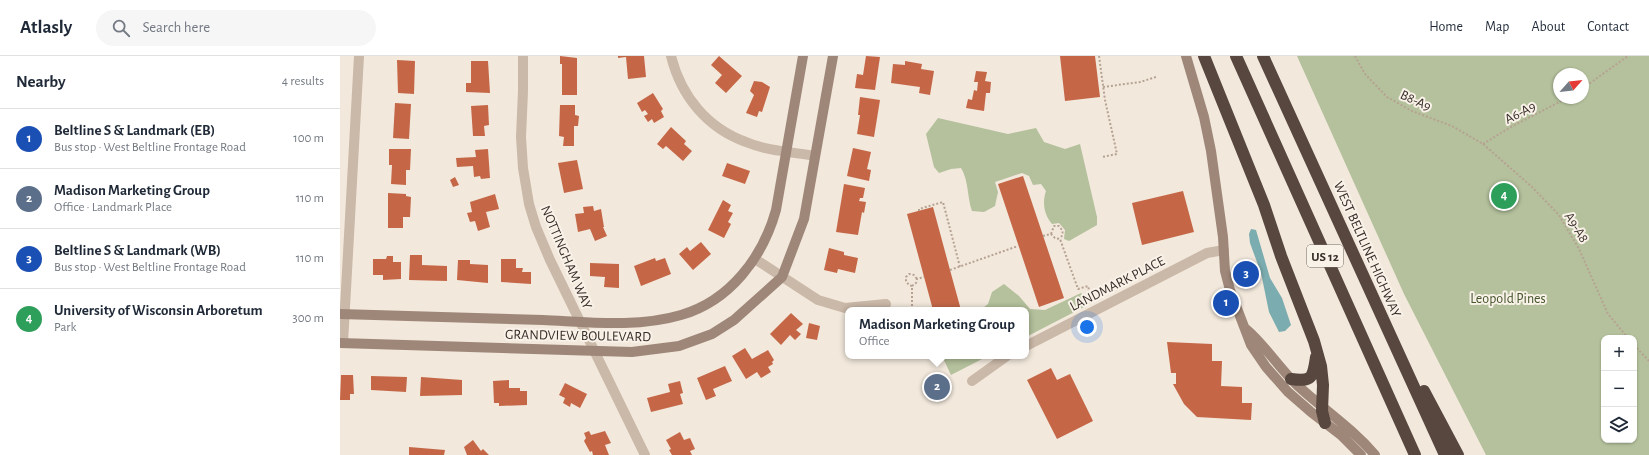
<!DOCTYPE html>
<meta charset="utf-8">
<style>
:root{--surface:#fff;--page:#f6f6f7;--text:#1f2937;--muted:#747a83;--line:#e0e1e3;--accent:#1e5358}
body{margin:0;font-family:"Alegreya Sans",sans-serif;background:var(--page);color:var(--text)}
.controls{position:absolute;right:12px;bottom:12px;display:grid;overflow:hidden;border-radius:8px;box-shadow:0 1px 3px #0004}
.controls button{width:36px;height:36px;display:grid;place-items:center;padding:0;border:0;border-bottom:1px solid var(--line);background:var(--surface);color:var(--text);font:20px sans-serif}
.compass{position:absolute;left:1213px;top:12px;width:36px;height:36px;border-radius:50%;background:var(--surface);box-shadow:0 1px 3px #0004;rotate:63deg}
.you{position:absolute;left:747px;top:271px;width:14px;height:14px;margin:-10px;border:3px solid #fff;border-radius:50%;background:#1a73e8;box-shadow:0 0 0 6px #1a73e833}
.badge{display:grid;place-items:center;width:26px;height:26px;border-radius:50%;background:var(--accent);color:#fff;font-size:13px;font-weight:700}
.pin{position:absolute;translate:-50% -50%;border:2px solid #fff;box-shadow:0 1px 4px #0006}
.popup{position:absolute;left:505px;top:251px;width:184px;height:52px;box-sizing:border-box;display:grid;place-content:center;border-radius:8px;background:var(--surface);filter:drop-shadow(0 1px 3px #0005);font-size:13px;white-space:nowrap;color:var(--muted)}
.popup b{font-size:15px;color:var(--text)}
.popup::after{content:'';position:absolute;left:50%;top:100%;margin-left:-8px;border:8px solid transparent;border-top-color:var(--surface)}
.list{margin:0;padding:0;list-style:none}
h2{display:flex;justify-content:space-between;align-items:center;height:52px;margin:0;padding:0 16px;font-size:17px}
h2 small{font-size:13px;font-weight:400;color:var(--muted)}
.list li{display:grid;grid-template-columns:26px 1fr auto;gap:12px;align-items:center;box-sizing:border-box;height:60px;padding:0 16px;border-top:1px solid var(--line)}
.list b{display:block;font-size:15px;white-space:nowrap}
.list p{margin:0;font-size:13px;white-space:nowrap;color:var(--muted)}
.list em{font-size:13px;font-style:normal;color:var(--muted)}
.icon{flex:none;width:22px;height:22px;fill:none;stroke:currentColor;stroke-width:2;stroke-linecap:round;stroke-linejoin:round}
.map{position:relative;flex:none;width:1309px;height:399px;overflow:hidden}
header{display:flex;align-items:center;gap:24px;box-sizing:border-box;height:56px;padding:0 20px;background:var(--surface);border-bottom:1px solid var(--line)}
header strong{font-size:19px}
nav{display:flex;gap:22px;margin-inline-start:auto;font-size:14px}
.search{width:280px;height:36px;background:var(--page);display:flex;align-items:center;gap:10px;box-sizing:border-box;padding:0 14px;border-radius:22px;color:var(--muted);font-size:15px}
main{display:flex}
aside{flex:1;background:var(--surface)}
.map>svg:first-child{display:block}
.green{fill:#b4c19c;fill-rule:evenodd}
.water{fill:#7bacaf}
.building{fill:#c56747}
.lines{fill:none;stroke-linecap:round;stroke-linejoin:round}
.path{stroke:#b6a292;stroke-width:2;stroke-dasharray:2 2;stroke-linecap:butt}
.street{stroke:#cab8a8;stroke-width:10}
.secondary{stroke:#9e8779;stroke-width:10}
.highway{stroke:#57473f;stroke-width:12}
.labels{text-anchor:middle;stroke-width:4;stroke-linejoin:round;paint-order:stroke}
.shield{fill:#f9f2e8;stroke:#716862;stroke-width:1}
.shield-label{font-size:13px;font-weight:bold;fill:#372d28}
.street-label{font-size:14px;fill:#372d28;stroke:#f9f2e8}
.park-label{font-size:14px;fill:#45552c;stroke:#f9f2e8}
</style>
<header>
<strong>Atlasly</strong>
<div class="search"><svg class="icon" aria-label="search" viewBox="0 0 24 24"><circle cx="10" cy="10" r="6"/><path d="M15 15l6 6"/></svg>Search here</div>
<nav><a>Home</a><a>Map</a><a>About</a><a>Contact</a></nav>
</header>
<main>
<aside>
<h2>Nearby<small>4 results</small></h2>
<ul class="list">
<li><span class="badge" style="background:#1a4fb4">1</span><div><b>Beltline S &amp; Landmark (EB)</b><p>Bus stop · West Beltline Frontage Road</p></div><em>100 m</em></li>
<li><span class="badge" style="background:#5c6f8a">2</span><div><b>Madison Marketing Group</b><p>Office · Landmark Place</p></div><em>110 m</em></li>
<li><span class="badge" style="background:#1a4fb4">3</span><div><b>Beltline S &amp; Landmark (WB)</b><p>Bus stop · West Beltline Frontage Road</p></div><em>110 m</em></li>
<li><span class="badge" style="background:#2e9e5b">4</span><div><b>University of Wisconsin Arboretum</b><p>Park</p></div><em>300 m</em></li>
</ul>
</aside>
<div class="map">
<svg width="1309" height="399" viewBox="0 0 1309 399">
<rect width="100%" height="100%" fill="#f2e8dc"/>
<!-- green -->
<path class="green" d="M957,0H1309V399H1146L1064,238ZM1219,18H1243V42H1219ZM1264,282H1294V384H1264Z
M598,62L668,78L696,72L704,86L725,93L740,88L757,161V169L729,185L724,183L725,174L719,167L712,168C704,158 702,147 706,135L701,128L693,129L689,120L682,117L655,126L658,136L655,150L644,156L632,155C627,141 629,125 621,112L611,113L599,117L594,111L586,78Z
M664,228L679,240L690,253L705,254L741,237L747,243L744,251L686,281V254H640L648,248L652,236Z
M602,300H648L611,319Z"/>
<!-- water -->
<path class="water" d="M911,173L916,174L930,222L942,242L951,269L945,275L939,276L929,256L921,217L910,187L909,178Z"/>
<!-- building -->
<path class="building" d="M220,0L237,2V39H222V8H220Z
M278,0H304L306,21L288,23L286,1L278,2Z
M379,0L402,20L386,37L375,27L382,19L371,9Z
M526,0L540,1L535,34L515,32L517,18L523,19Z
M720,0H755L760,41L725,45Z
M57,4L75,5L74,38L58,37Z
M131,5H148L150,37L126,36V27H131Z
M565,5L582,8L581,13L594,15L590,39L579,37L580,31L551,27L553,8L565,9Z
M636,15L647,16L645,25L651,26L650,37H646L644,55L626,52L628,43L632,44L634,34L637,35L638,26H634Z
M414,25L422,26L430,31L422,56L419,55L417,61L406,57L414,39L410,35Z
M313,37L323,53L321,55L324,61L314,67L312,63L308,66L304,60L308,58L305,54L302,56L297,47Z
M520,41L540,44L534,81L517,78L520,59H518Z
M55,47L71,48L69,83L53,82Z
M148,49L149,69L144,70L145,80H133L131,50Z
M220,49H235V59L239,60L238,70H234V90H223L224,81L219,80Z
M331,71L346,85L344,88L352,95L343,105L326,90L323,93L317,88Z
M513,92L531,96L527,113L531,114L529,125L507,120Z
M49,93H71L70,114H66V129L51,128L52,109H49Z
M148,93L150,122L141,123L140,120L134,121L133,110L117,111L116,102L136,101L135,94Z
M237,104L243,133L224,137L218,107Z
M387,107L410,115L405,128L382,120Z
M683,120L724,242L699,251L658,128Z
M115,121L119,129L113,131L110,124Z
M504,128L525,132L523,142H520L519,145L526,146L524,157L522,156L518,179L496,176Z
M843,135L854,176L802,189L792,147Z
M48,137L66,138V140L71,141L70,161H63V172H48Z
M155,138L159,153L146,156L150,171L138,175L135,165L130,166L127,157L132,156L130,146Z
M383,144L391,149L388,155L393,157L388,166L391,168L384,182L368,174Z
M253,150L254,155L261,153L264,171H263L267,180L255,185L250,173L238,176L235,158L244,157L243,151Z
M593,151L610,214L621,254H593L567,158Z
M361,186L371,198L353,214L339,198L347,191L350,195Z
M489,192L504,196V199L518,202L515,217L498,213L497,217L484,214Z
M70,199H82V209L107,210V225L69,224Z
M47,200H53V206H61V223L43,224V219H33V203H46Z
M315,202L316,205L325,202L331,218L301,230L294,210Z
M161,203H176V212H183L182,216H191V228L161,226Z
M118,204H130V208L148,209V227L117,224Z
M250,207L279,208V232L264,231L265,221L250,220Z
M451,257L463,268L456,274L461,278L455,284L450,279L441,289L430,278Z
M469,267L480,270L477,284L466,282Z
M827,286L872,288V305H882L881,330L902,331V347H912L911,364L857,361L844,348L834,330L833,328H836V317H831Z
M405,292L412,303L428,294L434,304L432,306L433,308L428,311L431,316L421,322L417,316L406,323L392,300Z
M385,310L392,325L373,333L376,340L366,344L357,322Z
M711,312L717,324L730,318L753,365L717,383L687,324Z
M1,319H13L14,338H10V344H0Z
M31,320L67,321L66,336L31,334Z
M81,321L122,324V339L80,340Z
M169,324V332H180V335H187V349L159,350V347H154L153,325Z
M340,325L343,337L340,338L343,348L311,356L307,342L330,336L328,328Z
M225,327L247,338L240,352L231,347L230,351L223,347L225,342L219,339Z
M249,375L251,379L265,375L271,387L265,389L269,399H253L252,395L250,396L244,385L246,382L244,377Z
M340,376L344,384L350,382L355,393L350,395L352,399H332L329,394L331,393L326,384Z
M133,384L141,395L143,393L149,399H127L124,391Z
M69,391L105,394L104,399H69Z"/>
<g class="lines">
<!-- path -->
<path class="path" d="M759,0L765,44L777,98L762,101
M1015,0L1025,18L1047,41L1072,55L1112,70L1143,88L1192,131L1219,159L1239,193L1268,258L1288,282
M763,31L800,26L816,21
M1243,32L1288,0
M1143,88L1169,72L1227,42
M579,155V153L603,146L620,211
M711,178L714,170H719C723,175 724,177 720,183
M703,180L711,178L715,182L720,183L738,233L748,230L751,242L749,247
M894,212L904,210L905,215
M610,214L678,190
M572,230L569,229L566,225V221L569,218L574,219L577,223
M572,254V230L576,227L577,223L584,221
M1294,289L1309,305"/>
<!-- street -->
<path class="street" d="M183,0V35L181,81L183,112L189,148L196,171L210,204L305,399
M331,0C341,40 367,72 406,86C427,95 452,96 475,100
M415,203L478,244L505,252L546,248
M3,287L19,0
M686,290L867,197L884,194
M632,325L667,300"/>
<!-- secondary -->
<path class="secondary" d="M846,0L864,61L871,95L883,181L885,215L890,234L911,289L926,311L948,336L971,356L1001,379L1021,399
M0,258C68,260 135,262 203,264C248,266 297,272 341,259C390,245 423,201 436,154L463,0
M906,273C925,289 939,312 957,329C984,354 1011,371 1035,399
M0,287L292,296L339,290L372,278L394,264L442,221L464,163L493,0"/>
<!-- highway -->
<path class="highway" d="M864,0L924,149L941,200L974,285L981,310L983,329L982,355L985,367
M896,0L1075,399
M923,0L1105,399
M951,323C973,326 973,321 976,301
M1084,335L1118,399"/>
</g>
<g class="labels">
<!-- shield labels -->
<rect class="shield" x="967" y="189" width="36" height="22" rx="3"/>
<g class="shield-label">
<text x="985" y="205">US 12</text>
</g>
<!-- street labels -->
<g class="street-label">
<text transform="translate(1076 44) rotate(25)" y="5">B8-A9</text>
<text transform="translate(1180 56) rotate(-27)" y="5">A6-A9</text>
<text transform="translate(1237 171) rotate(58)" y="5">A9-A8</text>
<text transform="translate(1028 193) rotate(66)" y="5">WEST BELTLINE HIGHWAY</text>
<text transform="translate(227 201) rotate(67)" y="5">NOTTINGHAM WAY</text>
<text transform="translate(777 227) rotate(-27)" y="5">LANDMARK PLACE</text>
<text transform="translate(238 279) rotate(1)" y="5">GRANDVIEW BOULEVARD</text>
</g>
<!-- park labels -->
<g class="park-label">
<text x="1168" y="247">Leopold Pines</text>
</g>
</g>
</svg>
<div class="controls">
<button>+</button>
<button>−</button>
<button><svg class="icon" aria-label="layers" viewBox="0 0 24 24"><path d="M12 4l9 5-9 5-9-5zM3 14l9 5 9-5"/></svg></button>
</div>
<svg class="compass" viewBox="-18 -18 36 36"><path d="M0-13l5 13h-10z" fill="#e53935"/><path d="M0 13l5-13h-10z" fill="#747a83"/></svg>
<div class="you"></div>
<div class="pin badge" style="left:886px;top:247px;background:#1a4fb4">1</div>
<div class="pin badge" style="left:597px;top:331px;background:#5c6f8a">2</div>
<div class="popup"><b>Madison Marketing Group</b>Office</div>
<div class="pin badge" style="left:906px;top:218px;background:#1a4fb4">3</div>
<div class="pin badge" style="left:1164px;top:140px;background:#2e9e5b">4</div>
</div>
</main>
